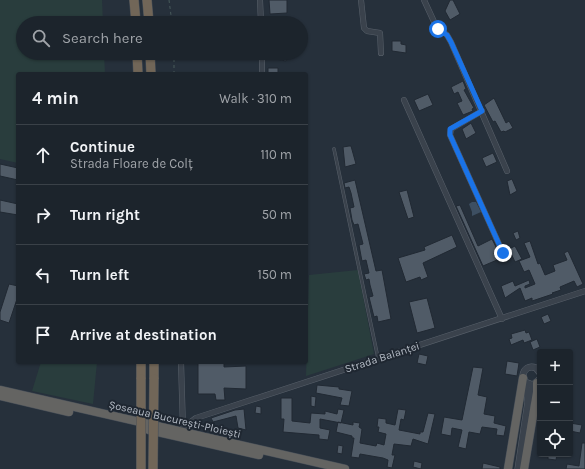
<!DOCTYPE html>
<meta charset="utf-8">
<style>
:root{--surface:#1c242c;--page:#293038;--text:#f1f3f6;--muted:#a0a4a9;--line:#3a4148}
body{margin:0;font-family:Karla,sans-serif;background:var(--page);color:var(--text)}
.controls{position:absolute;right:12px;bottom:12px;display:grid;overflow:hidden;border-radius:4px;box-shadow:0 1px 3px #0004}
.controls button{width:36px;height:36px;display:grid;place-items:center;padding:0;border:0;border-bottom:1px solid var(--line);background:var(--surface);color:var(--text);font:20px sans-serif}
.stop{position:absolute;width:12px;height:12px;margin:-9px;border:3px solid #1a73e8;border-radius:50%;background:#fff}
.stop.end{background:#1a73e8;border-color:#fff;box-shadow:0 1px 4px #0008}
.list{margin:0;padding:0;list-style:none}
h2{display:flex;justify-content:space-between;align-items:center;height:52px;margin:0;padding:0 16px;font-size:17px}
h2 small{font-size:13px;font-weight:400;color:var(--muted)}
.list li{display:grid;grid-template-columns:26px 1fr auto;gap:12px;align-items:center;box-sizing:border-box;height:60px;padding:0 16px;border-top:1px solid var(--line)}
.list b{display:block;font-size:15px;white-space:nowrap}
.list p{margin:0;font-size:13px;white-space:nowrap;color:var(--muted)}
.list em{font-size:13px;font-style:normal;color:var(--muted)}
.icon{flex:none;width:22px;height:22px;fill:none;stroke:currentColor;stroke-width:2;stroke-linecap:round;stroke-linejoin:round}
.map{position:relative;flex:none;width:585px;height:469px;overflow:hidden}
.search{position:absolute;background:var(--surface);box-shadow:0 1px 3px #0004;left:16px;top:16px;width:292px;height:44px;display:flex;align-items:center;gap:10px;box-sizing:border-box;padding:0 14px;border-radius:22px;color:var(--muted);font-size:15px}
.panel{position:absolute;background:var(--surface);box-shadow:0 1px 3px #0004;left:16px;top:72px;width:292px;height:292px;border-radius:4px}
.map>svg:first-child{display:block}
.green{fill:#293d3d}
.water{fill:#3d4f62}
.building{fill:#505b67;stroke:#212933}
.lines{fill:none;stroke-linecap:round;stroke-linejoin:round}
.service-casing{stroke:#58606a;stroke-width:3.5}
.minor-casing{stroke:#58606a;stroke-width:6}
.tertiary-casing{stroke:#58606a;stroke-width:7}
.trunk-casing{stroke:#454d57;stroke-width:9}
.motorway-casing{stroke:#454d57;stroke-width:10}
.path{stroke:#485a5b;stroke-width:1;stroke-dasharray:3 3;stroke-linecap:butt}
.service{stroke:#3a424c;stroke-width:2.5}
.minor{stroke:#3a424c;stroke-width:5}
.tertiary{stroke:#3a424c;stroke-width:6}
.trunk{stroke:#646462;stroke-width:8}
.motorway{stroke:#716658;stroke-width:9}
.motorway-bridge-casing{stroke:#454d57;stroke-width:10;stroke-linecap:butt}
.motorway-bridge{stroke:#716658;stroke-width:9}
.route{stroke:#1a73e8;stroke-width:5}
.labels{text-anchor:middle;stroke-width:4;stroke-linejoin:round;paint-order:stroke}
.street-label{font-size:11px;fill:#b6bdc7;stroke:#1f2731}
</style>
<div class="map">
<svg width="585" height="469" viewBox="0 0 585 469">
<rect width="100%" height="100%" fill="#26303b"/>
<!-- green -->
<path class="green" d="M0,0H102L103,23H23V53H104L105,74H18V163L0,159Z
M358,270L374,354L306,376L309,275Z
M41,362H97L93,404L32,391Z"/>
<!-- water -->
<path class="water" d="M472,202H476L481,212L472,216V212L469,204Z"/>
<!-- building -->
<path class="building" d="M269,0H287V13L270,14Z
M450,0H453L460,14L450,20L445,11Z
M392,41H401V44L406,45V53L392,51Z
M271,53H287L286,61L270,58Z
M268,68H278V74H268Z
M463,81L466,89L464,90L474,108L472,109L473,111L463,115L457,103L462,101L458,92L454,94L451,87Z
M428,94L433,105L419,111L414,100Z
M494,98L506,123L509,121L513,128L505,132L504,131L501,132L495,121L493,122L484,105Z
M471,123L476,133L466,139L462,129Z
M349,146H351L356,164L345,167L343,147Z
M493,153L497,162L486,167L482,158Z
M0,164L18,168V180L0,176Z
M512,179L517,191L510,195L507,181Z
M355,180L376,271L382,270L391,319L378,322L377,316L374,317L369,297L373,296L370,285L369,279L366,280L364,274L369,273L366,260L362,261L361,256L359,245L363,244L358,224L354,225L352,220L350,208L354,207L351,193L349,187L345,188L344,183Z
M407,190L414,217L408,219L399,192Z
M0,200L18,204V215L0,212Z
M460,205L478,246L492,239L498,251L494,253L497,260L483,266L456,206Z
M518,231L520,238L516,240L513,233Z
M452,235L457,247L423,263L428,277L421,280L420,277L406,282L398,258L425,250L424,247Z
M530,241L538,264L540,263L545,275L555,271L553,265L567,260L564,253L568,251L583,284L577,287L574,281L560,287L561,290L552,293L553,294L532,301V298L525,301L520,288L505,298L501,286L513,281L515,286L529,280L530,284L525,286V288L535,284L529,270L524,272L519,261L530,257L524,243Z
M515,246L522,259L515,262L509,249Z
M9,284L18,286V296L9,323L0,320V312Z
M427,298L435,328L417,333L409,302Z
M548,314L551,321L544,324L541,317Z
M525,330L526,333L529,332L532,340L524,343L523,340L511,345L509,339L512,338L511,334Z
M537,339L540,347L533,350L530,342Z
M419,354L428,356L426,365L417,363Z
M507,361L519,363L517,376L505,374Z
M198,362H224V367L246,366V389L224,388L225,400H216L215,394H198Z
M473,367L483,368L478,395L487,397L484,414L495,416L494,423L506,426L504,436L496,435L497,429L482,427L480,434L469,432L466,449L458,447L462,430L452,428L451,436L441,434L444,417L462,420Z
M317,385L339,387V389L352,391L349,406L340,405L342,398L316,393Z
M311,396L316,397L315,407L311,406Z
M281,398H292V421L310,423L311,413L325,414V411L337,414L338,409L344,410L341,423L320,419V428L330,430L328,440L319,439V435L283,432L284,419H281Z
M256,406L261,407V414L255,413Z
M244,409L246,430L238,428L236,416L213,422L211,418L235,410Z
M398,409L406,410L404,420L401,419L399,430L420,434V432H423L428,413L435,414L428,444L413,439L411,446L394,444L392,455H395L392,468L387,467L388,460L383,458L360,454L359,458L351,457L354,438H352V436L336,432L338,422L353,425V422L360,423L359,427L362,429L360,443L376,446L377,443L384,445L386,434L378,432L379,427H377L378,418L386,419V423L395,425Z
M570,423L582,425L580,433L570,431Z
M582,443H585V469H566L567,464L579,466Z
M338,445L343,446L342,454L337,453Z
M548,454H557L556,460L548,459Z
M414,461L422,463L421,469L413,467Z
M483,463L500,467V469H482Z"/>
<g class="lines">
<!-- service casing -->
<g class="service-casing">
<path id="service" d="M334,149L378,358"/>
</g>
<!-- minor casing -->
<g class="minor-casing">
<path id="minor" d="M260,0L261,23
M361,0L364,28L367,31L380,33L381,53
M424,0L436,26L447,35L451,42L507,171
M262,53V74
M404,100L502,319
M482,111L451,129L450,135L503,253
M181,362L183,429
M183,428L196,418L585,291"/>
</g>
<!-- tertiary casing -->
<g class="tertiary-casing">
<path id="tertiary" d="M540,373L536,368C529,365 524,369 523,375L525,382L533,385L540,379
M526,383L528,402
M518,469L528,402L531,397L533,385"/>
</g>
<!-- trunk casing -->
<g class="trunk-casing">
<path id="trunk" d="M0,390L345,469
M0,396L69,412
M149,430L259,455
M508,469L523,378
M524,469L537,392V383"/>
</g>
<!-- motorway casing -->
<g class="motorway-casing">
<path id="motorway" d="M134,0L136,23
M147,0L149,23
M137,53L138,74
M150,53L151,74
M141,379V362
M154,379V362"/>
</g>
<!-- path -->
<path class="path" d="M169,0L172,23
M174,53V74"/>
<!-- service -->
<use href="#service" class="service"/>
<!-- minor -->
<use href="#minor" class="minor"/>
<!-- tertiary -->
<use href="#tertiary" class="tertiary"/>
<!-- trunk -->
<use href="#trunk" class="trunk"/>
<!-- motorway -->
<use href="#motorway" class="motorway"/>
<!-- motorway-bridge casing -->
<g class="motorway-bridge-casing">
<path id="motorway-bridge" d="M141,469V379
M153,469L154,379"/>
</g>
<!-- motorway-bridge -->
<use href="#motorway-bridge" class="motorway-bridge"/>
</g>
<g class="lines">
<!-- route -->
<path class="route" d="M438,29L447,35L451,42L482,111L450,129V135L503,253"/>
</g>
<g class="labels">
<!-- street labels -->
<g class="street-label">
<text transform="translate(382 357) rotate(-18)" y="4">Strada Balanței</text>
<text transform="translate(175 419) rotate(13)" y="4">Șoseaua București-Ploiești</text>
</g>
</g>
</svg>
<div class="controls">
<button>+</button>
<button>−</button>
<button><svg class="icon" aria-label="locate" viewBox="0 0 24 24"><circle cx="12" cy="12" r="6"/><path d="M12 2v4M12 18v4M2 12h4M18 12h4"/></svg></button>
</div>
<div class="stop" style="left:438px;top:29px"></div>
<div class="stop end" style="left:503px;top:253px"></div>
<div class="search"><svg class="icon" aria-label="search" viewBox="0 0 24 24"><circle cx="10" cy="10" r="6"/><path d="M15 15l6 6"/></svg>Search here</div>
<section class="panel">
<h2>4 min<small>Walk · 310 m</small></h2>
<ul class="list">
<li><svg class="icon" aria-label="ahead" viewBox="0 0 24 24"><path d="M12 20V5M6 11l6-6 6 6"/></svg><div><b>Continue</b><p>Strada Floare de Colț</p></div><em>110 m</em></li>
<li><svg class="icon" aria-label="right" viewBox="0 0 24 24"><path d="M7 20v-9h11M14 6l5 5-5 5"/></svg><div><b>Turn right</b></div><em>50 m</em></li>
<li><svg class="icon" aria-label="left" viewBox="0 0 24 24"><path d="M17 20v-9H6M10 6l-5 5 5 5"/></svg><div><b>Turn left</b></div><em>150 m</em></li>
<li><svg class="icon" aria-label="arrive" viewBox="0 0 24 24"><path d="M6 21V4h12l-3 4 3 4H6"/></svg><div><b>Arrive at destination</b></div></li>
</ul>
</section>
</div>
